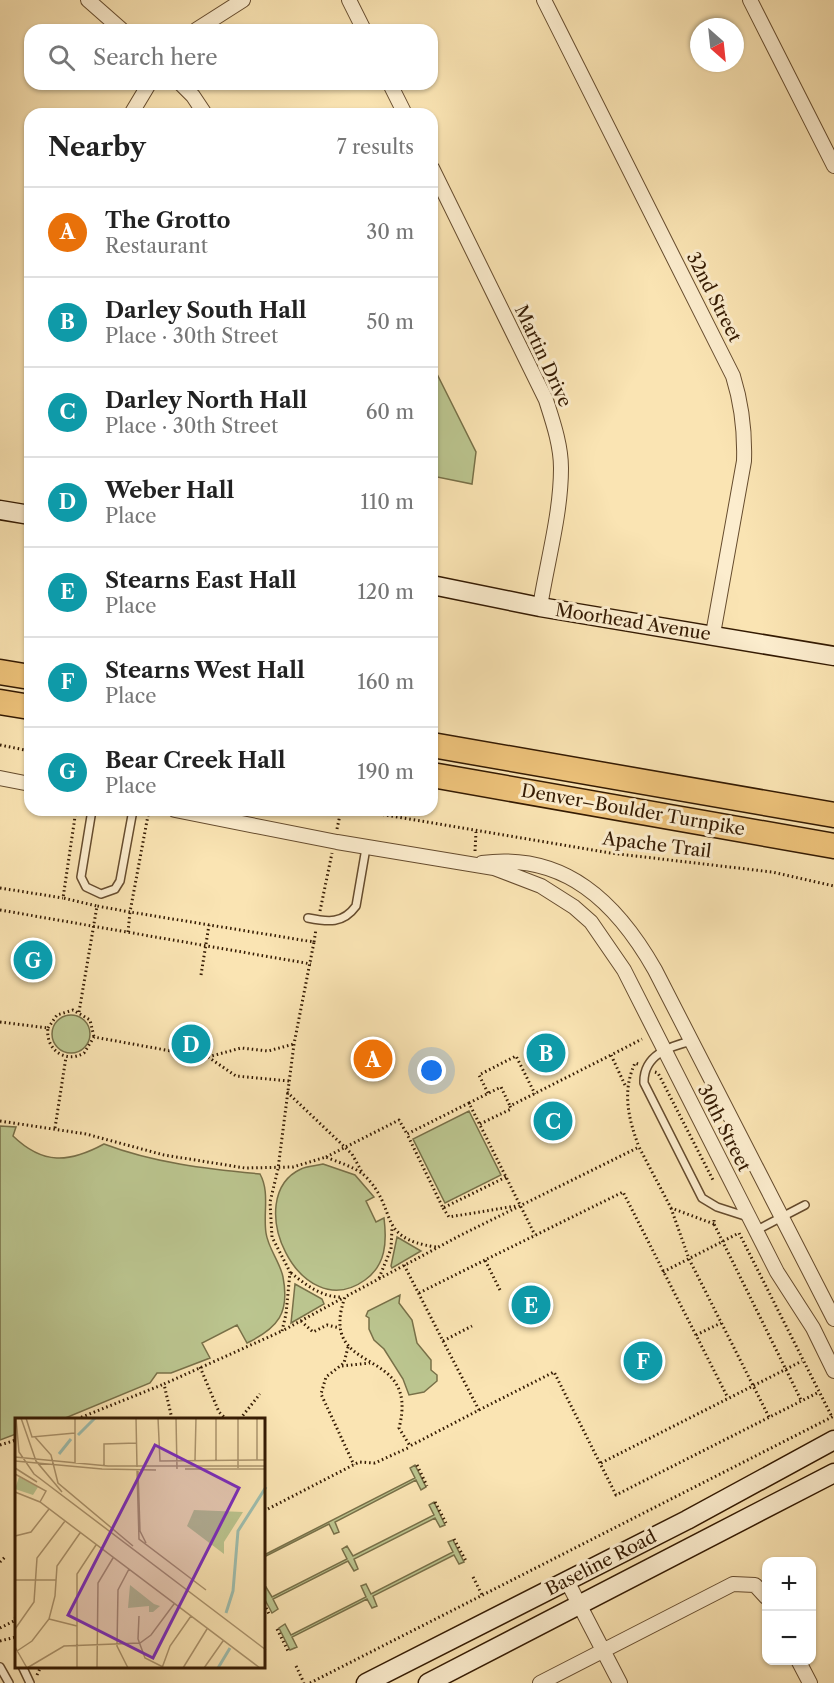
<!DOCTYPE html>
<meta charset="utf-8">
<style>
:root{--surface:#fff;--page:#f6f6f6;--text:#222;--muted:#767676;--line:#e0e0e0;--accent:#1a73e8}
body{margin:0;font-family:"Libre Caslon Text",serif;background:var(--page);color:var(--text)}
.controls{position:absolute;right:18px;bottom:18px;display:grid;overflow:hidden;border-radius:12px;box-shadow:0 2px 4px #0004}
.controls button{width:54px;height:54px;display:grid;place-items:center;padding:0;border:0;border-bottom:2px solid var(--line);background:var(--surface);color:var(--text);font:30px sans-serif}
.compass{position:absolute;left:690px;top:18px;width:54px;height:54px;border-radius:50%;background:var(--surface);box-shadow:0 2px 4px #0004;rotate:153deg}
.you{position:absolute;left:432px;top:1071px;width:21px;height:21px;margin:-15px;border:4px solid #fff;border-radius:50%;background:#1a73e8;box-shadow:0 0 0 9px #1a73e833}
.badge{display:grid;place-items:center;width:39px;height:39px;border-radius:50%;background:var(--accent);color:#fff;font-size:20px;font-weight:700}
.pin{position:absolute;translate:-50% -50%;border:3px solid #fff;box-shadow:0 2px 6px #0006}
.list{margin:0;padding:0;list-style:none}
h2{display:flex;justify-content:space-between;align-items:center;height:78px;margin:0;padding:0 24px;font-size:26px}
h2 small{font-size:20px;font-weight:400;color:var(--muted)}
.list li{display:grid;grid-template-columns:39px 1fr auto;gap:18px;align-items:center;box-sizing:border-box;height:90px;padding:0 24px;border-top:2px solid var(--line)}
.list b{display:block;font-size:22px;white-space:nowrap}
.list p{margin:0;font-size:20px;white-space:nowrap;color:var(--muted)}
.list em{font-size:20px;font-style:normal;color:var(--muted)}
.icon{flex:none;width:33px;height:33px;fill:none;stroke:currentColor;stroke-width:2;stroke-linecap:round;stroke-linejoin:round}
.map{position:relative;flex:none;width:834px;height:1683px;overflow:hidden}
.search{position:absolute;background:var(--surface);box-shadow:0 2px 4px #0004;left:24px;top:24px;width:414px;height:66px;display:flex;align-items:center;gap:15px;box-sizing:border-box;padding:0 21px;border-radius:18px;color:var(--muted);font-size:22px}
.panel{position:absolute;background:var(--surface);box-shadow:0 2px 4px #0004;left:24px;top:108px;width:414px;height:708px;border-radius:18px}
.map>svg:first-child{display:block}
.green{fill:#bbc58f;stroke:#787048;stroke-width:1.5}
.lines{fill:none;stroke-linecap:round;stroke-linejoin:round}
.lane-casing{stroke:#664c2e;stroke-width:10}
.street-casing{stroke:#664c2e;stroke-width:16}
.secondary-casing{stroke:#341a02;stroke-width:21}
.highway-casing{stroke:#341a02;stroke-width:27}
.path{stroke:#341a02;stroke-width:3;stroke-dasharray:1.5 3;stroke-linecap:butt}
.lane{stroke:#fcedce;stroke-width:7}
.street{stroke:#fcedce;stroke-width:14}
.secondary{stroke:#fcedce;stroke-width:18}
.highway{stroke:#edc27a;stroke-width:24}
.labels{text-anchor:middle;stroke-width:6;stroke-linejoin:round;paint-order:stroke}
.street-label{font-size:18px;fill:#341a02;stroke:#fcedce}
.inset-river{fill:none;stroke:#9ebeaf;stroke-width:3}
.inset-road{fill:none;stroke:#ab936c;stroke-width:1.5}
.view{fill:#7b2cbf;fill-opacity:0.15;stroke:#7b2cbf;stroke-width:3}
.inset-edge{fill:none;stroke:#341a02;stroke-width:3}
</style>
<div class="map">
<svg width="834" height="1683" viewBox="0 0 834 1683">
<rect width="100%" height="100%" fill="#fae4b3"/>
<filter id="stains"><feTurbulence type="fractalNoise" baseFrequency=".00333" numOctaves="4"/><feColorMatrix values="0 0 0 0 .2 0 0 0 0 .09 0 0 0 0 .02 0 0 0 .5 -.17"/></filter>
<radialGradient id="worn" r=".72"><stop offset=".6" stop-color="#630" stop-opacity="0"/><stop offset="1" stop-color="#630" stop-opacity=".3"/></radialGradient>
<!-- green -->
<path class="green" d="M432,364L476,452L472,484L432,476Z
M52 1034a19 19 0 1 1 38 0a19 19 0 1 1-38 0Z
M469,1111L501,1175L445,1203L413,1139Z
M0,1126L16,1127L13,1136C43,1165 69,1163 104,1144C154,1163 207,1169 260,1174C270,1192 263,1213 266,1233C268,1248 280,1262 283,1277C290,1313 278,1328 247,1343L237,1325L202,1343L210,1358L171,1373H157L150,1383L63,1419H16V1434L0,1440Z
M323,1164L355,1175L374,1197L366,1201L376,1222L384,1218C387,1242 386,1265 365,1280C300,1327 240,1197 301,1169C307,1166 316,1166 323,1164Z
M397,1237L421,1251L392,1268L391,1266Z
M295,1284L322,1299L324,1304L291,1323Z
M400,1295L399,1303L412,1320L417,1343L431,1360V1370L437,1375V1381L424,1392L409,1395L403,1379L384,1349L374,1340L369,1329V1318L366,1316L368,1311Z
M415,1465L426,1487L421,1490L416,1480L335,1522L339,1532L334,1534L329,1524L264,1557V1555L415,1478L410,1468Z
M434,1502L445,1525L440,1527L435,1518L354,1559L358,1569L354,1571L348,1561L273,1599L278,1609L272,1613L264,1598V1588L266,1587L272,1597L347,1559L342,1549L347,1546L353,1556L434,1515L429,1505Z
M453,1540L464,1562L459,1564L454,1555L373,1596L377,1606L372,1608L367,1599L292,1637L297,1647L290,1650L279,1628L285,1624L291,1635L366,1597L361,1586L366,1584L371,1594L453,1552L448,1542Z"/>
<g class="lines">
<!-- lane casing -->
<g class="lane-casing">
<path id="lane" d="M92,810L81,877L86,887L101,894L115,889L120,881L133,810
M308,918C328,922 343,924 356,906L366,848
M692,1041C670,1046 643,1055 644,1083L702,1198L717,1207L748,1217
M757,1230L805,1205
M22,1666L30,1683
M0,1667L9,1683"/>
</g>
<!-- street casing -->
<g class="street-casing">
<path id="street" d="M88,0L122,30
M349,0L364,30
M544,0L733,376C742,405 745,431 744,461L713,634
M750,0L834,166
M196,30L243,0
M181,84L193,96L205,114
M390,84L405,114
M131,114L149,84
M432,168L546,400C553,422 561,445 561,468C561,514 547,562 540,607
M0,778L30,784
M175,810L337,842L494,868L541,886L574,907L591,922L624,970L777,1272L813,1328L834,1371
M482,863C565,852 617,903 655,970L834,1319
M567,1581L620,1683
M798,1660L810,1683
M540,1683L733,1584L755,1585L766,1597"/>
</g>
<!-- secondary casing -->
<g class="secondary-casing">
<path id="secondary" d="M0,510L30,515
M432,585L540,607L834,656
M366,1683L687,1520L834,1440
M428,1683L834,1473"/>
</g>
<!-- highway casing -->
<g class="highway-casing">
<path id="highway" d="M0,672L30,677
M0,702L30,707
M432,745L834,815
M432,775L834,846"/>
</g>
<!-- path -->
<path class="path" d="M0,745L30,751
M76,810L63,898L97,906
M356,810L610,853L772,872L834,886
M337,829L341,810
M475,851L476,832
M0,888L63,898
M0,910L311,964
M320,911L332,853
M128,932L130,912L314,942L294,1044L278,1169L270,1202L272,1237L290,1272L286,1314L282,1331L343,1298
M314,942L316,929
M201,975L209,925
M79,1012L97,906L130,912L149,810
M0,1022L48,1028C45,1049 65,1064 84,1053L94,1037L171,1051
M48,1028L57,1015L73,1010L90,1020L94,1037
M208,1057L241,1048L268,1051L294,1044
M208,1057L236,1076L289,1081
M638,1064L635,1063C622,1091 628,1118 639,1147
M655,1072L658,1073L714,1182
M625,1085L611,1055L642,1039
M287,1092L352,1154L363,1174
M488,1093L479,1075L516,1056L535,1094
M469,1103L501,1087L510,1106
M0,1121L86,1134L164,1155L245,1168L293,1167L326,1157C337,1162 355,1167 364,1175C400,1210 374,1238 436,1247
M480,1124L511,1109L510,1106L611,1055
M55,1128L66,1057
M326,1157L399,1120L407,1134
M506,1177L443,1208L407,1134L469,1103L535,1235
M443,1208L449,1217L516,1206
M671,1208L689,1259L769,1417
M714,1220V1224L801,1400
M404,1265L443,1341L472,1326
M663,1272L739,1233L832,1417
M291,1273C306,1285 323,1298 343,1297
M379,1278L391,1249L392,1228
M500,1290L485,1260L623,1192L728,1398
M419,1293L485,1260
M301,1321L313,1332L327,1325L340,1328
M696,1335L721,1323
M443,1341L479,1410L410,1446L399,1428C421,1343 316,1379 345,1297L461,1235L639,1147L671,1208L714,1224
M348,1347L344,1363L326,1377L321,1394L354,1465
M342,1366L370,1363
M200,1367L219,1412L226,1419
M479,1410L554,1372L616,1495L819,1392
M77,1419L164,1384
M172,1419L164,1384L282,1331
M240,1419L260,1394
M0,1445L16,1440
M601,1463L802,1361
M417,1465L427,1486
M435,1502L446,1523
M264,1511L359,1462L375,1463L410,1447
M454,1539L466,1561
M0,1562L6,1556
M473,1577L483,1597
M264,1604L269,1614
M16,1614L14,1615L16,1619
M0,1628L16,1620
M277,1629L288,1651
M0,1641L16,1637
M296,1666L304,1683
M37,1675L41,1666
M310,1683L834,1416"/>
<!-- lane -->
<use href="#lane" class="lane"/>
<!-- street -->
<use href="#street" class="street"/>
<!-- secondary -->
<use href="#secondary" class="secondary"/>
<!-- highway -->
<use href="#highway" class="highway"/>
</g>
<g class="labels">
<!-- street labels -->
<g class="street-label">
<text transform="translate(714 297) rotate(63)" y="6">32nd Street</text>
<text transform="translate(543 356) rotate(65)" y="6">Martin Drive</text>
<text transform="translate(633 622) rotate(9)" y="6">Moorhead Avenue</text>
<text transform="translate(633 810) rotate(10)" y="6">Denver–Boulder Turnpike</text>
<text transform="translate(657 845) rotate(7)" y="6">Apache Trail</text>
<text transform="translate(724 1128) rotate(63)" y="6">30th Street</text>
<text transform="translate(601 1563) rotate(-27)" y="6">Baseline Road</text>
</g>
</g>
<!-- overview -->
<g transform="translate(15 1418)">
<rect width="250" height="250" fill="#fae4b3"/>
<path d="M4,59L23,69L18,77L0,71ZM179,92L228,94L209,124V136L172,108ZM115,167L139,186L145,188L138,194H134V188L113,190Z" fill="#bbc58f"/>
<path class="inset-river" d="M63,17L80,0M44,36L56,21M211,195L218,173L223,113L251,69M203,250L215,230"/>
<path class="inset-road" d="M1,0L4,34L19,56L251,232M6,0L21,43L47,74M11,0L17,19L60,15M121,0L122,49M143,0L145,43L251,42M161,0L162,51M201,0V42M223,0V50M20,19L36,37L43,65L118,128M0,39L93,48H251M180,42L181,0M242,42V0M0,43L87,51L141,52M60,46V0M89,48V26L122,25M0,50L22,64M170,51H251M122,52L124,121L191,172M123,53L125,113L131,125M0,56L31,73L25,84M0,74L25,84L245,250M0,118L16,114L34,91M1,162H41M0,177V118M124,198L123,221L130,240L150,250M34,201L62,208M0,211L19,184L22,140L50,103M0,229L12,250M2,233L17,223L34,201L40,178L42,148L65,115M12,250L49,228L125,225L136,217L159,186M62,250V156L81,127M82,250L83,165L98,140M113,250L102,228L103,172L114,151M147,250L155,228L176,198M168,250L192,211M189,250L208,223"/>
<path class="view" d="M140,27L224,70L138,240L53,197Z"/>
<rect width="250" height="250" class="inset-edge"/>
</g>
<rect width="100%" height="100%" filter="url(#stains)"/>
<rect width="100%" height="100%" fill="url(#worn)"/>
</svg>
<div class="controls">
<button>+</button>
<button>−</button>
</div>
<svg class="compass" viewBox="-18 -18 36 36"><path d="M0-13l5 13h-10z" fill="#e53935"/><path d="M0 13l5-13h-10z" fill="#767676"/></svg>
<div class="you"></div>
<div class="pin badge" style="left:373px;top:1059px;background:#e8710a">A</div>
<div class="pin badge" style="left:546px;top:1053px;background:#0f9aa8">B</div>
<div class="pin badge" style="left:553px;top:1121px;background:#0f9aa8">C</div>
<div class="pin badge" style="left:191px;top:1044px;background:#0f9aa8">D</div>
<div class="pin badge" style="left:531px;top:1305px;background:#0f9aa8">E</div>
<div class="pin badge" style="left:643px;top:1361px;background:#0f9aa8">F</div>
<div class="pin badge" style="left:33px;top:960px;background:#0f9aa8">G</div>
<div class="search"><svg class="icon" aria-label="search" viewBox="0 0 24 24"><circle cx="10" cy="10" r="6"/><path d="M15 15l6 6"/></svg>Search here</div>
<section class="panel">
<h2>Nearby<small>7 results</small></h2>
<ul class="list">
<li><span class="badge" style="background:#e8710a">A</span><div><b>The Grotto</b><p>Restaurant</p></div><em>30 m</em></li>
<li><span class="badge" style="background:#0f9aa8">B</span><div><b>Darley South Hall</b><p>Place · 30th Street</p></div><em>50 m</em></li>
<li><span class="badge" style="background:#0f9aa8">C</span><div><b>Darley North Hall</b><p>Place · 30th Street</p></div><em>60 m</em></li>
<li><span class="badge" style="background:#0f9aa8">D</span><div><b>Weber Hall</b><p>Place</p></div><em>110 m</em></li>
<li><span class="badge" style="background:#0f9aa8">E</span><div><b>Stearns East Hall</b><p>Place</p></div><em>120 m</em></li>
<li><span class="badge" style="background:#0f9aa8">F</span><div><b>Stearns West Hall</b><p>Place</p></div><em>160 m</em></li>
<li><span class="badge" style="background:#0f9aa8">G</span><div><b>Bear Creek Hall</b><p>Place</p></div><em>190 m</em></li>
</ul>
</section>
</div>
